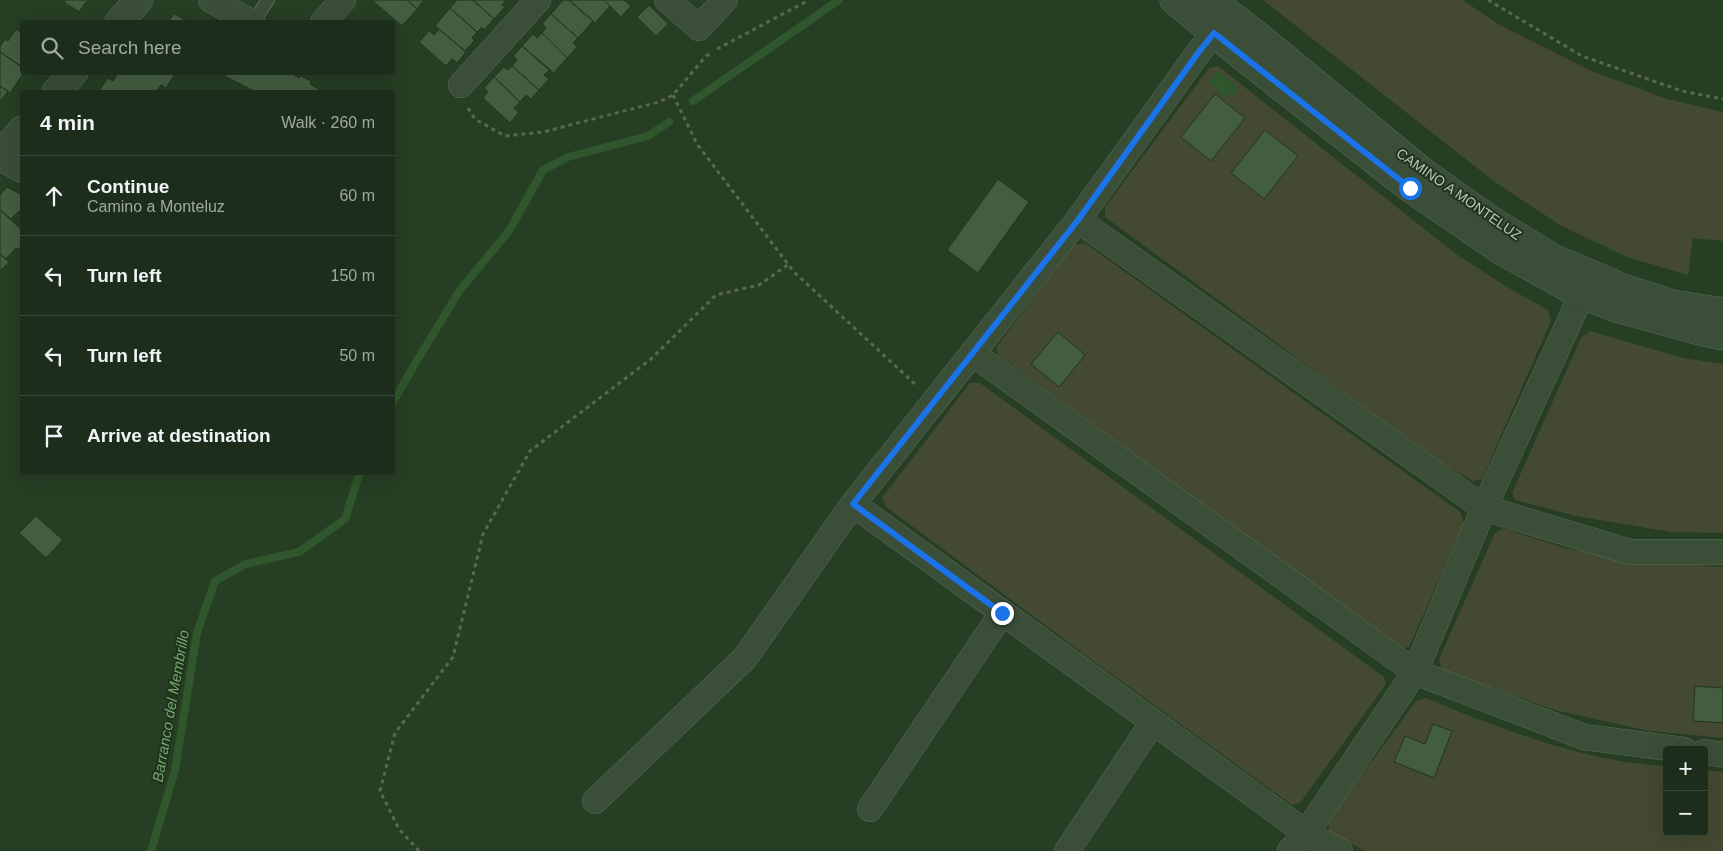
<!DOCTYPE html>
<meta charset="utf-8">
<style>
:root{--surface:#1c2e1b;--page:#293a28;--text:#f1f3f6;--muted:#a0a8a3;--line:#3a4a3a}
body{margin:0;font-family:Arial,sans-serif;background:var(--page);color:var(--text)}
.controls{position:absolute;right:15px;bottom:15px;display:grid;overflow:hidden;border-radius:5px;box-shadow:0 5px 20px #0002}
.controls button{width:45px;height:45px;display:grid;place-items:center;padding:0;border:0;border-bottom:1px solid var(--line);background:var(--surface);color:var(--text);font:25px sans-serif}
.stop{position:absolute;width:15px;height:15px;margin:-11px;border:4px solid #1a73e8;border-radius:50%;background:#fff}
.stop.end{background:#1a73e8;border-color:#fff;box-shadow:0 1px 5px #0008}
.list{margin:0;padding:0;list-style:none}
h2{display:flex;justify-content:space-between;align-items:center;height:65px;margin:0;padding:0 20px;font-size:21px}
h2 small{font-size:16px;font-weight:400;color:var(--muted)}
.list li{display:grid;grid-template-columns:32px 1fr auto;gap:15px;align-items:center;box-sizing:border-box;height:80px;padding:0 20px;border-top:1px solid var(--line)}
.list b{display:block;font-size:19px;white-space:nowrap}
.list p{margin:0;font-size:16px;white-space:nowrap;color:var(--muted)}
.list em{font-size:16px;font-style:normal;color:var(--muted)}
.icon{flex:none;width:28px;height:28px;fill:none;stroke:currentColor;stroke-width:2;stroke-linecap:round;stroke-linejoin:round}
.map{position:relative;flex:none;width:1723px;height:851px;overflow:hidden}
.search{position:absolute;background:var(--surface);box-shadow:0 5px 20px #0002;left:20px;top:20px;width:375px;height:55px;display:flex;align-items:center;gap:12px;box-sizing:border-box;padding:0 18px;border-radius:5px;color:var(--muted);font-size:19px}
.panel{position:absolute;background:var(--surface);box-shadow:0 5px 20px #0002;left:20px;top:90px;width:375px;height:385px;border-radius:5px}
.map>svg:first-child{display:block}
.green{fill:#444a31}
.water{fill:#2f562c}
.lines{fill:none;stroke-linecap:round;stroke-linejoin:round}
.stream{stroke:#2f562c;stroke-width:8}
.building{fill:#435d40;stroke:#21351f}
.service-casing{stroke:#586c56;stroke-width:14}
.minor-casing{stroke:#586c56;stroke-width:26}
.tertiary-casing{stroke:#586c56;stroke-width:29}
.path{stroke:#5c674f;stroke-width:3;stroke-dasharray:4 4;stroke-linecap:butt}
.service{stroke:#3a4e38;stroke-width:12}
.minor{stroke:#3a4e38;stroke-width:25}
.tertiary{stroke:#3a4e38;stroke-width:28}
.route{stroke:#1a73e8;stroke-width:6}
.labels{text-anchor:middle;stroke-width:4;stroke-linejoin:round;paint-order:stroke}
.street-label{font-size:14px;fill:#b5c9b4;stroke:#1f331d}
.water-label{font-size:15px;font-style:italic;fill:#72a86e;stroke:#1f331d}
</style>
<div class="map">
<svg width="1723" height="851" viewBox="0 0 1723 851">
<rect width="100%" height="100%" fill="#263e24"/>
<!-- green -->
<path class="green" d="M1263,0H1463L1498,24L1589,70L1667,99L1723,112V241L1693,238L1688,275L1627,257L1560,225L1495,182Z
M1218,66L1456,254L1507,287L1548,310L1551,321L1482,479L1473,481L1436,460L1105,217V207L1209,68Z
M1085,243L1460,512L1464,523L1409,647L1400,649L997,354V346L1074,245Z
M1590,331L1683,358L1723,364V533L1671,532L1576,516L1515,500L1512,493L1581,338Z
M970,383H980L1384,677L1386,684L1300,803L1292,805L1084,654L885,506L882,498Z
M1503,528L1564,548L1631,560L1723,567V738L1649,731L1555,710L1442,670L1439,659L1495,533Z
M1426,698C1490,725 1556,750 1625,762C1639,764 1653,765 1667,766V832H1704V770L1723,772V851H1365L1329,831L1328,821L1416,701Z"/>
<!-- water -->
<path class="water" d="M1217,71L1239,89L1233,97L1229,94L1227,98L1208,82Z"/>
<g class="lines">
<!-- stream -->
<path class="stream" d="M693,101L839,0
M392,404L416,362L460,290L509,231L543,170L568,157L648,136L669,122
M151,851L175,770L197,633L215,581L246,564L299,552L345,519L360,472"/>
</g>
<!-- building -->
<path class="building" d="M65,0H91L86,2L79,12L64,2Z
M374,0H407L417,9L402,26L373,1Z
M407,0H424L417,9Z
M457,0H473L494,19L484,30L482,27L477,32L450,8Z
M473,0H506L502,5L505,7L494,19Z
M563,0H569L593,21L578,38L551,14Z
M571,0H604L610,6L595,23L570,1Z
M604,0H624L631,6L621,17Z
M649,5L668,24L656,36L637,17Z
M450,8L477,32L472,38L475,40L465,51L435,26Z
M174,14L180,17L188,22H168Z
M551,14L578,38L573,43L577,47L567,58L542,33L546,28L542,24Z
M16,29L22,33V67L0,52V47L5,39L8,41Z
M439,29L466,52L457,63L452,59L446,66L419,42L429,31L434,35Z
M542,33L567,58L554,73L522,46L533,34L537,38Z
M522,46L549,70L544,75L549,79L539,90L512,66L517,60L513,56Z
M0,52L22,67V72H24L10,93L0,86Z
M512,66L539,90L531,99L526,95L520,102L494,77L504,67L508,70Z
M119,72H176L166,88L161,85L156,92H98L108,78L113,81Z
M222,72H290L299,78L301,76L311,81L310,84L320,90L318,92H256L221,74Z
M494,77L520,102L514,108L519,112L510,123L483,98L488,92L484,88Z
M0,86L8,91L0,102Z
M1215,94L1245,118L1211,161L1181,137Z
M1265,130L1298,156L1264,199L1231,173Z
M998,179L1029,202L978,273L947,250Z
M7,187L22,195V214L19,211L11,219L0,210V195Z
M0,210L22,230V244L18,250L16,248L6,259L0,254Z
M0,254L9,262L0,271Z
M1058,332L1085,355L1059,387L1031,364Z
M36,516L63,540L46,558L19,533Z
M1695,686L1723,688V723L1693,721Z
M1433,724L1452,731L1434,778L1394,762L1405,736L1425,744Z"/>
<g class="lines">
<!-- service casing -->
<g class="service-casing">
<path id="service" d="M253,22L268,0"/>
</g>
<!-- minor casing -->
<g class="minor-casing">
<path id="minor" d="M211,0L252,22
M667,0L699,28L725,0
M323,22L343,0
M461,85L538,0
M0,158L22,170
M1078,220L1484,508L1630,552H1723
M972,353L1415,672L1584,737L1684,750
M853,504L1306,833L1340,851
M1704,752L1723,755
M595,801L745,658L853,504L1078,220L1198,53L1226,18
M870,809L1002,613
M1067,851L1153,722
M1290,851L1306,833L1415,672L1484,508L1567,327L1589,276"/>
</g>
<!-- tertiary casing -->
<g class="tertiary-casing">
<path id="tertiary" d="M1174,0L1242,56L1410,188L1502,251L1580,294L1616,308L1700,331L1723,336
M1211,0L1258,36L1423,172L1491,220L1553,258L1626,289L1673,304L1723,312
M119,22L139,0
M56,92L74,72
M0,156L22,130"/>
</g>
<!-- path -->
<path class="path" d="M1488,0L1582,56L1682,91L1723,99
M717,49L809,0
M673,95L697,144L794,272L916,385
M468,108L475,119L505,136L543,132L659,102L673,95L706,56L710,54
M419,851L399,829L380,791L395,733L453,657L483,534L530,451L651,359L716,295L759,285L789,264"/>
<!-- service -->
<use href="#service" class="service"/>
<!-- minor -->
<use href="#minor" class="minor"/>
<!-- tertiary -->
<use href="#tertiary" class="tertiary"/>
</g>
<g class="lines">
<!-- route -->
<path class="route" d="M1002,613L853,504L1078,220L1198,53L1214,33L1410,188"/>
</g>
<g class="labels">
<!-- street labels -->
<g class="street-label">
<text transform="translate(1459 194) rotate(35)" y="5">CAMINO A MONTELUZ</text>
</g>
<!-- water labels -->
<g class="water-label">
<text transform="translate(171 706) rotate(-80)" y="5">Barranco del Membrillo</text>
</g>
</g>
</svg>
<div class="controls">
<button>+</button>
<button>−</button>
</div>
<div class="stop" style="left:1410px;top:188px"></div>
<div class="stop end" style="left:1002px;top:613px"></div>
<div class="search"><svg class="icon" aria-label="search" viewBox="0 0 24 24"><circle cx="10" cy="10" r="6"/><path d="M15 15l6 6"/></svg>Search here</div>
<section class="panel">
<h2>4 min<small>Walk · 260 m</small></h2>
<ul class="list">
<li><svg class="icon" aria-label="ahead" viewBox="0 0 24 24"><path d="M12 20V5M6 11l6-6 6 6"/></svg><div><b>Continue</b><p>Camino a Monteluz</p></div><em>60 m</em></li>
<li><svg class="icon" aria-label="left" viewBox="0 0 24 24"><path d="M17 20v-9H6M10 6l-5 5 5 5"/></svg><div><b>Turn left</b></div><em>150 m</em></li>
<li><svg class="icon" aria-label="left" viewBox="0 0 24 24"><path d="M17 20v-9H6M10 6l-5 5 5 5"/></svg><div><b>Turn left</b></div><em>50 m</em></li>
<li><svg class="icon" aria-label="arrive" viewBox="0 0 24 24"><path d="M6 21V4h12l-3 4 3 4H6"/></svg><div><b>Arrive at destination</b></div></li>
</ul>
</section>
</div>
